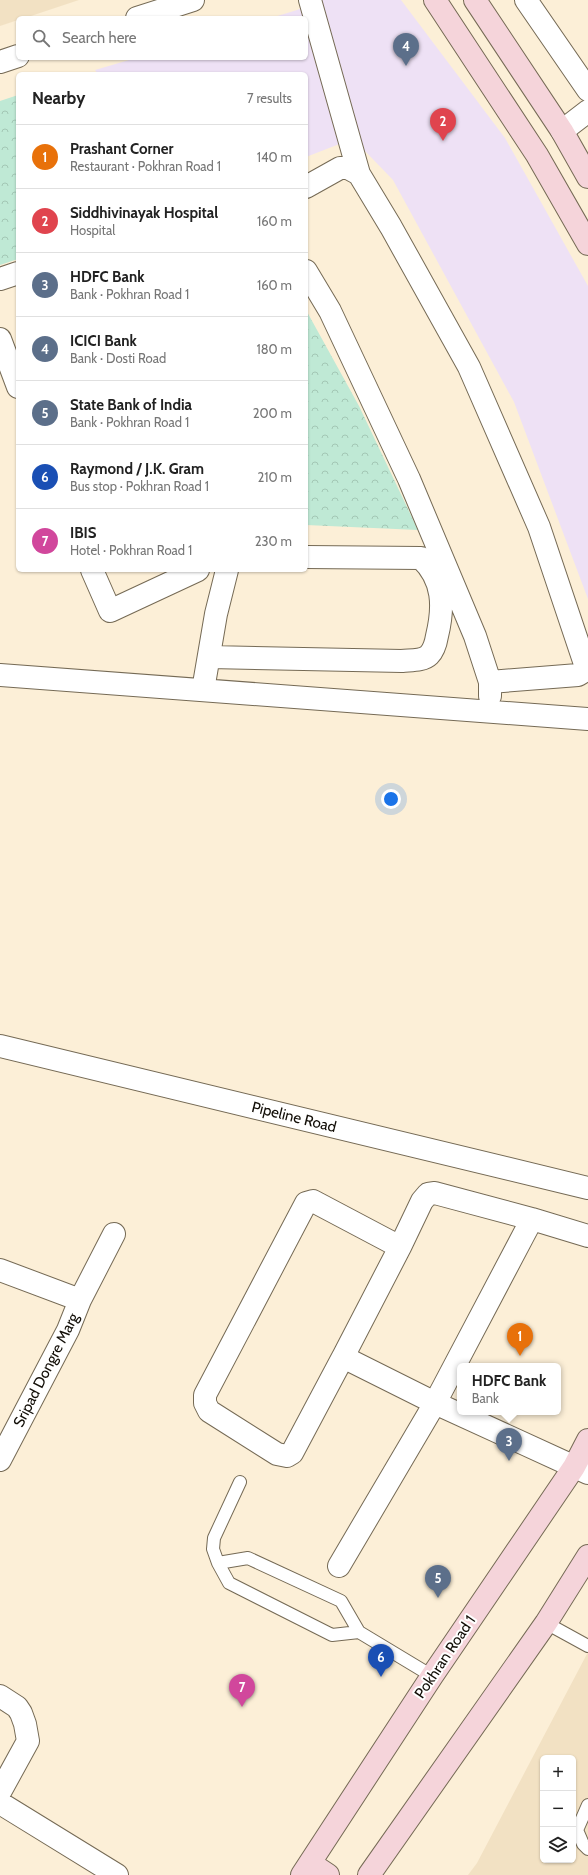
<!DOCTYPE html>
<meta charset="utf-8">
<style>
:root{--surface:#fff;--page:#f6f6f6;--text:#222;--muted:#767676;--line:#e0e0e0;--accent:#1a73e8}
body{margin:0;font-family:Cabin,sans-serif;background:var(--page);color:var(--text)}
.controls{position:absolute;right:12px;bottom:12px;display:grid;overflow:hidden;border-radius:6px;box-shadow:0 1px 3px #0004}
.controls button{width:36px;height:36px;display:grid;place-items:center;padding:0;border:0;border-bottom:1px solid var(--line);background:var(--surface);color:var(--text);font:20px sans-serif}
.you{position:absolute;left:391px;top:799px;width:14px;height:14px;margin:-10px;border:3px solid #fff;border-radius:50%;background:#1a73e8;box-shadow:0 0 0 6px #1a73e833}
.badge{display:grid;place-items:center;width:26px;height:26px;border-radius:50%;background:var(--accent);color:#fff;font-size:13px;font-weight:700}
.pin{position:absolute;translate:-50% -33px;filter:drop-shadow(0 1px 2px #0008)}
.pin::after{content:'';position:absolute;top:21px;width:14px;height:12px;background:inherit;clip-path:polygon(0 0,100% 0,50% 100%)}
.popup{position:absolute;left:457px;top:1363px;width:104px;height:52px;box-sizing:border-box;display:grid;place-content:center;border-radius:6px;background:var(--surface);filter:drop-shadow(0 1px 3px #0005);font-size:13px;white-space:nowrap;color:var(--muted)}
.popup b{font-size:15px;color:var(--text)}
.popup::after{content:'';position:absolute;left:50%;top:100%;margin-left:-8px;border:8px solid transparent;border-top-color:var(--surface)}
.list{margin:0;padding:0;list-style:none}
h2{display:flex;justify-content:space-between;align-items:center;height:52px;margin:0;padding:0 16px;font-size:17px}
h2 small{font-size:13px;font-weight:400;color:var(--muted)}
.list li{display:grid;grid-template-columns:26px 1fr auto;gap:12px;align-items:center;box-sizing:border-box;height:64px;padding:0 16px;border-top:1px solid var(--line)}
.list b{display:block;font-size:15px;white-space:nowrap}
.list p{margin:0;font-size:13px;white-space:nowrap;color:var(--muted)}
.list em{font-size:13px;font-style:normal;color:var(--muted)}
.icon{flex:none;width:22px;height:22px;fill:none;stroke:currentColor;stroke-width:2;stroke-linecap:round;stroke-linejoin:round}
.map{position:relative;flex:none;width:588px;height:1875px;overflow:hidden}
.search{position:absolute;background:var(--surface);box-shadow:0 1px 3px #0004;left:16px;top:16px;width:292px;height:44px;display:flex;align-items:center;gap:10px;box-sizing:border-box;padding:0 14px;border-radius:6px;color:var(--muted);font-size:15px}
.panel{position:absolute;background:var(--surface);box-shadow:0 1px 3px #0004;left:16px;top:72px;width:292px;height:500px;border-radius:6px}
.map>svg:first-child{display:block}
.commercial{fill:#eee1f5}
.built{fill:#f2e1c3;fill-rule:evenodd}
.park{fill:url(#park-crowns)}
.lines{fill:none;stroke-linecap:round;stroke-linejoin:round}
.lane-casing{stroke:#756a55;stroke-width:14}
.street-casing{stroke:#756a55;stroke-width:24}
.secondary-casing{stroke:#756a55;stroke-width:24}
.lane{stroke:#fff;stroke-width:12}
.street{stroke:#fff;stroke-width:22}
.secondary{stroke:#f5d4da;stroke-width:22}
.labels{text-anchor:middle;stroke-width:4;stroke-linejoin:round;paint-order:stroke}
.street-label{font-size:15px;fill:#110d06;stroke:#fff}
</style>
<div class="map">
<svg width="588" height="1875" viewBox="0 0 588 1875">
<defs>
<pattern id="park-crowns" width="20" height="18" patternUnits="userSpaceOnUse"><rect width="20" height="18" fill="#bfe9d5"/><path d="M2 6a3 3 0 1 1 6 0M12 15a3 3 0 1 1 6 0" fill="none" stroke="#a3c7b5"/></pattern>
</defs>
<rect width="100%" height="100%" fill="#fcefd7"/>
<!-- commercial -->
<path class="commercial" d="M321,0H401L505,138L588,286V599L514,402L393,180L365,151L342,143L306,157V74H98L95,70L136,58H306V18H271L297,10Z"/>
<!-- built -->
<path class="built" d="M0,0H79L25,18H18V20L0,26Z
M588,1652V1875H468L477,1863ZM543,1758H573V1860H543Z"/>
<!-- park -->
<path class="park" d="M18,95V259L0,265V101Z
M306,310L359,406L418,530L306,525Z"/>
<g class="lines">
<!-- lane casing -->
<g class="lane-casing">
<path id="lane" d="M248,1558L341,1601L359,1632L332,1635L229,1583L218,1563Z
M218,1563L213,1549L214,1538L240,1482
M546,1623L588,1646
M359,1632L432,1676
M588,1805L577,1830L583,1844L588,1849"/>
</g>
<!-- street casing -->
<g class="street-casing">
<path id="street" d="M310,0L359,174L391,227L469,367L539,527L586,667V670L578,675L490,682
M526,0L588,90
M137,18L193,0
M0,62L18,56
M562,131L588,111
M306,187L340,168H348L359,174
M306,271L330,311L409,479L475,636L490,682V696
M0,279L18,273
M0,339L18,387
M92,570L110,611L198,570
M210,657L402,661C410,660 423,661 429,655C433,651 436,642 437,636C444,607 444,580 421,558L306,557
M0,675L588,719
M203,690L216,614L227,570
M0,1046L588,1188
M532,1219L588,1236
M400,1247L313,1201L306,1203L205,1395V1403L209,1411L277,1454L287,1456L292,1453L343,1357L435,1403L588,1473
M0,1270L80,1300
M0,1460L68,1330L80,1300L114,1234
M339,1566L435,1403L532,1219L435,1193L428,1194L422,1201L400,1247L343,1357
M0,1696L17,1707L21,1713L25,1724L28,1741L0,1792
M0,1803L117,1875"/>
</g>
<!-- secondary casing -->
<g class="secondary-casing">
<path id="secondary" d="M435,0L537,155L588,244
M475,0L562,131L588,177
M310,1863L328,1875
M302,1875L432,1676L574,1467L588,1440
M369,1875L546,1623L588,1556"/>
</g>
<!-- lane -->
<use href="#lane" class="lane"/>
<!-- street -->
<use href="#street" class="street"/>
<!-- secondary -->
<use href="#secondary" class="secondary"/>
</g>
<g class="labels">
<!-- street labels -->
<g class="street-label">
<text transform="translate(294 1117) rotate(14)" y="5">Pipeline Road</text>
<text transform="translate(46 1370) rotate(-63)" y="5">Sripad Dongre Marg</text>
<text transform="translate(445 1657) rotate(-56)" y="5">Pokhran Road 1</text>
</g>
</g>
</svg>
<div class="controls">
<button>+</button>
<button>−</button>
<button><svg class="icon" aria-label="layers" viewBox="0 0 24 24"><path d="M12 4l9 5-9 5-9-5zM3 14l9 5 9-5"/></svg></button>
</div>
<div class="you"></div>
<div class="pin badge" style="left:520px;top:1356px;background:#e8710a">1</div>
<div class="pin badge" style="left:443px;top:141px;background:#e0444e">2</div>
<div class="pin badge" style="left:509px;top:1461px;background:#5c6f8a">3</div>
<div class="popup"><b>HDFC Bank</b>Bank</div>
<div class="pin badge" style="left:406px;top:66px;background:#5c6f8a">4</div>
<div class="pin badge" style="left:438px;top:1598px;background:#5c6f8a">5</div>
<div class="pin badge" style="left:381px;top:1677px;background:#1a4fb4">6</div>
<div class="pin badge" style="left:242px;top:1707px;background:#d1479c">7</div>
<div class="search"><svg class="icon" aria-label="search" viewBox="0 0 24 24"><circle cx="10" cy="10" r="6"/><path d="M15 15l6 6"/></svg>Search here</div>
<section class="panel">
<h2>Nearby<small>7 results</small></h2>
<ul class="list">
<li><span class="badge" style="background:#e8710a">1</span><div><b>Prashant Corner</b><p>Restaurant · Pokhran Road 1</p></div><em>140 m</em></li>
<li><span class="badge" style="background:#e0444e">2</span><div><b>Siddhivinayak Hospital</b><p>Hospital</p></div><em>160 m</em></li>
<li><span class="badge" style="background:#5c6f8a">3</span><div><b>HDFC Bank</b><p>Bank · Pokhran Road 1</p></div><em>160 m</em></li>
<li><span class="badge" style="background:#5c6f8a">4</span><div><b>ICICI Bank</b><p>Bank · Dosti Road</p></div><em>180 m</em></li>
<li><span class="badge" style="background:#5c6f8a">5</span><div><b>State Bank of India</b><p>Bank · Pokhran Road 1</p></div><em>200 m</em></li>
<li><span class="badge" style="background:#1a4fb4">6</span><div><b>Raymond / J.K. Gram</b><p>Bus stop · Pokhran Road 1</p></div><em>210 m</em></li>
<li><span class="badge" style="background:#d1479c">7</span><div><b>IBIS</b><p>Hotel · Pokhran Road 1</p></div><em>230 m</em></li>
</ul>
</section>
</div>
